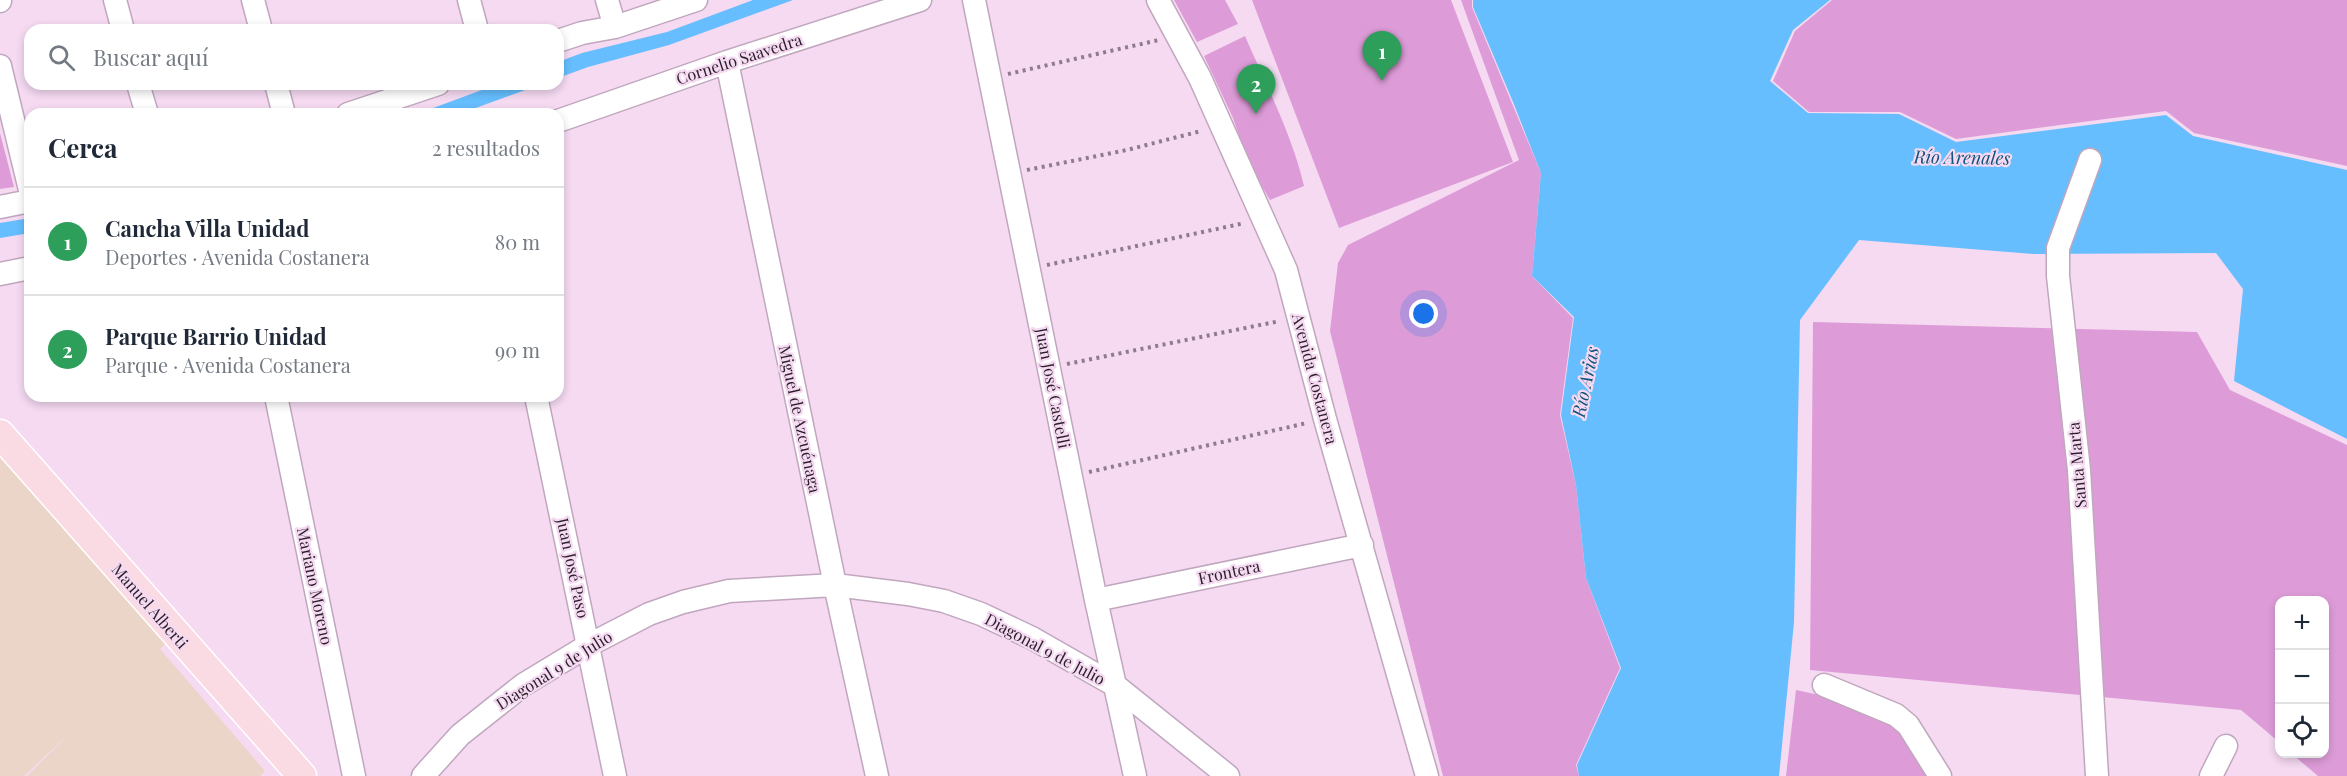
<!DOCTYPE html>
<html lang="es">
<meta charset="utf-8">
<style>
:root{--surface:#fff;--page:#f6f6f7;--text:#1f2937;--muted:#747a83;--line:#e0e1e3;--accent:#ea580c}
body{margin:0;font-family:"Playfair Display",serif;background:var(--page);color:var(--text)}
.controls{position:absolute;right:18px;bottom:18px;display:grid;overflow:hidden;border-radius:12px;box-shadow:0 3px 9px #0003}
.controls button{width:54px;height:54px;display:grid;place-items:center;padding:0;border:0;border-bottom:2px solid var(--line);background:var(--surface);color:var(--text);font:30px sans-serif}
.you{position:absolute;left:1424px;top:314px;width:21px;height:21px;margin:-15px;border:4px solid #fff;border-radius:50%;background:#1a73e8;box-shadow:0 0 0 9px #1a73e833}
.badge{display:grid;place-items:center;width:39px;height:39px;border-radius:50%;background:var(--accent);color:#fff;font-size:20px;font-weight:700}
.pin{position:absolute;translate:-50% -50px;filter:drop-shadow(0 2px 3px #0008)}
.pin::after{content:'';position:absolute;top:32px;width:21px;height:18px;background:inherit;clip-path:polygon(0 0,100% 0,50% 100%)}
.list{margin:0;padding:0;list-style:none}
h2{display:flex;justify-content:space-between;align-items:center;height:78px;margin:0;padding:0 24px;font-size:26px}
h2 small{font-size:20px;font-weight:400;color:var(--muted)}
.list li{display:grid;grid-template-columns:39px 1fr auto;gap:18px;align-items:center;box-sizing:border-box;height:108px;padding:0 24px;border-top:2px solid var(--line)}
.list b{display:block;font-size:22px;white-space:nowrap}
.list p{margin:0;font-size:20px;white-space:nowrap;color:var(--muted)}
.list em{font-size:20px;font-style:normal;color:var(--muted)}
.icon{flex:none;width:33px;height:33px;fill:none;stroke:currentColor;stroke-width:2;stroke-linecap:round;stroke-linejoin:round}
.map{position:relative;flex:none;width:2347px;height:776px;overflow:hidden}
.search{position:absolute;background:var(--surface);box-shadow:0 3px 9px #0003;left:24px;top:24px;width:540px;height:66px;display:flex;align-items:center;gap:15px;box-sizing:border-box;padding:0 21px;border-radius:18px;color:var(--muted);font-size:22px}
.panel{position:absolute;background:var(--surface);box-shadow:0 3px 9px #0003;left:24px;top:108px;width:540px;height:294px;border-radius:18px}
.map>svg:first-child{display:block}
.industrial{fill:#ead5c8}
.green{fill:#dd9cd8}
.water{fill:#66befe}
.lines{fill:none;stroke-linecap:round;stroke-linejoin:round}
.minor-casing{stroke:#c0a7be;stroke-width:25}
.major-casing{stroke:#fff;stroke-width:31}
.path{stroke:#8e7c8c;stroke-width:4;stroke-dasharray:3 4.5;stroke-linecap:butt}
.minor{stroke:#fff;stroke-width:22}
.major{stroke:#fadbe3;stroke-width:28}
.labels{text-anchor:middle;stroke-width:4.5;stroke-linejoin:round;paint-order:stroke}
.street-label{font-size:16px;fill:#291f28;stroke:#f5daf2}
.water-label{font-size:18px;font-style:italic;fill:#0f527b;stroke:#f5daf2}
</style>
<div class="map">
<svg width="2347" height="776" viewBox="0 0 2347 776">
<rect width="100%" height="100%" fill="#f5daf2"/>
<!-- industrial -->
<path class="industrial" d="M0,434L175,634L160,649L265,771L260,776H27L73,730L24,776H0Z"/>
<!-- green -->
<path class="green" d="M1174,0H1225L1238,24L1197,42Z
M1252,0H1451L1513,162L1339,228Z
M1461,0H1472V7L1541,173L1532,276L1573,318L1560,415L1576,485L1586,578L1620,668L1576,765L1579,776H1443L1330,331L1338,263L1348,245L1519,160Z
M1832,0H2347V166L2194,133L2166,111L1956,139L1900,112H1809L1773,81L1795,31Z
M1245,36C1266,85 1292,134 1304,186L1270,200L1249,165L1233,118L1204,56Z
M0,133L14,187L0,189Z
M1813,322L2197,332L2230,390L2347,445V776H2318L2292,754H2324V600H2280L2279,742L2241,710L1810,670Z
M1796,690L1838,699L1896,725L1930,776H1786Z"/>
<!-- water -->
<path class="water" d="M753,0H793L669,45L588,67L558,78V62L582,53L667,32Z
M1473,0H1830L1793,30L1770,81L1808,113L1899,114L1956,142L2166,115L2193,136L2347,170V439L2234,381L2243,289L2216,253L2033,254L1859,240L1800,320L1794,622L1779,776H1579L1577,765L1621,668L1586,578L1576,485L1561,415L1574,317L1532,276L1541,173L1513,102L1473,7Z
M498,84H542L459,114H417Z
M30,218V233L0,238V223Z"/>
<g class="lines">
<!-- minor casing -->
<g class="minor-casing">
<path id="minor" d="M115,0L123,30
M253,0L261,30
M469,0L477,30
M607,0L615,27
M974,0L1096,600L1135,776
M1158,0L1200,78L1286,270L1325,419L1427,776
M0,1V0
M558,41L582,33L615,27L696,0
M727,62L835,585L877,776
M0,66L30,190
M138,84L147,114
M276,84L284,114
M348,114L438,84
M558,121L727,62L920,0
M2090,160L2058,248V276L2079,470L2097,776
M0,207L30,201
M0,274L30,268
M276,396L354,776
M536,396L615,776
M1096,600L1362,545
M1824,685L1896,715L1908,725L1940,776
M423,776L460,735L523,685L589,645L649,614L683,602L729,591L835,585L908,594L944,601L981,614L1032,638L1116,686L1228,776
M2211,776L2226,746"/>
</g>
<!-- major casing -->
<g class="major-casing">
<path id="major" d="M0,434L302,776"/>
</g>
<!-- path -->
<path class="path" d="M1008,74L1159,40
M1027,170L1127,150L1201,131
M1047,265L1245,223
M1067,364L1280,321
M1089,472L1307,423"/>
<!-- minor -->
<use href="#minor" class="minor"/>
<!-- major -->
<use href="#major" class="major"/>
</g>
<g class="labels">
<!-- street labels -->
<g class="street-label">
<text transform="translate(739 59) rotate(-18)" y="6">Cornelio Saavedra</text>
<text transform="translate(1315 379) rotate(75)" y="6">Avenida Costanera</text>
<text transform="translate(1053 388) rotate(79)" y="6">Juan José Castelli</text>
<text transform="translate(800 419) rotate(78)" y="6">Miguel de Azcuénaga</text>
<text transform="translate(2077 465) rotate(-95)" y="6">Santa Marta</text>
<text transform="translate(573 568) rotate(78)" y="6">Juan José Paso</text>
<text transform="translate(1229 572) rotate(-12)" y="6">Frontera</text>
<text transform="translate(315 586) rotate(78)" y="6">Mariano Moreno</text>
<text transform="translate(150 606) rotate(49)" y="6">Manuel Alberti</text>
<text transform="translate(1045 649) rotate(28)" y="6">Diagonal 9 de Julio</text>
<text transform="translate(554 670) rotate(-32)" y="6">Diagonal 9 de Julio</text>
</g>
<!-- water labels -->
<g class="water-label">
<text transform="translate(1962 158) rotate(1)" y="6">Río Arenales</text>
<text transform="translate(1586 382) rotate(-78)" y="6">Río Arias</text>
</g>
</g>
</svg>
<div class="controls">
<button>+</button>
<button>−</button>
<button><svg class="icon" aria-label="locate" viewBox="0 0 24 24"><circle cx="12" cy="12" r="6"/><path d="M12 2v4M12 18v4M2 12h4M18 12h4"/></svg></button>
</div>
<div class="you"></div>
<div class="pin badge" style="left:1382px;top:81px;background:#2e9e5b">1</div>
<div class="pin badge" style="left:1256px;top:114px;background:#2e9e5b">2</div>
<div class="search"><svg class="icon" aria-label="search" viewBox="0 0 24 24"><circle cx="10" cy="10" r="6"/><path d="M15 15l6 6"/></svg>Buscar aquí</div>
<section class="panel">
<h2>Cerca<small>2 resultados</small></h2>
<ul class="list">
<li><span class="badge" style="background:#2e9e5b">1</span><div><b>Cancha Villa Unidad</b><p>Deportes · Avenida Costanera</p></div><em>80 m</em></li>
<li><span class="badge" style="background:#2e9e5b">2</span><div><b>Parque Barrio Unidad</b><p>Parque · Avenida Costanera</p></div><em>90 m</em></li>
</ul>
</section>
</div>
